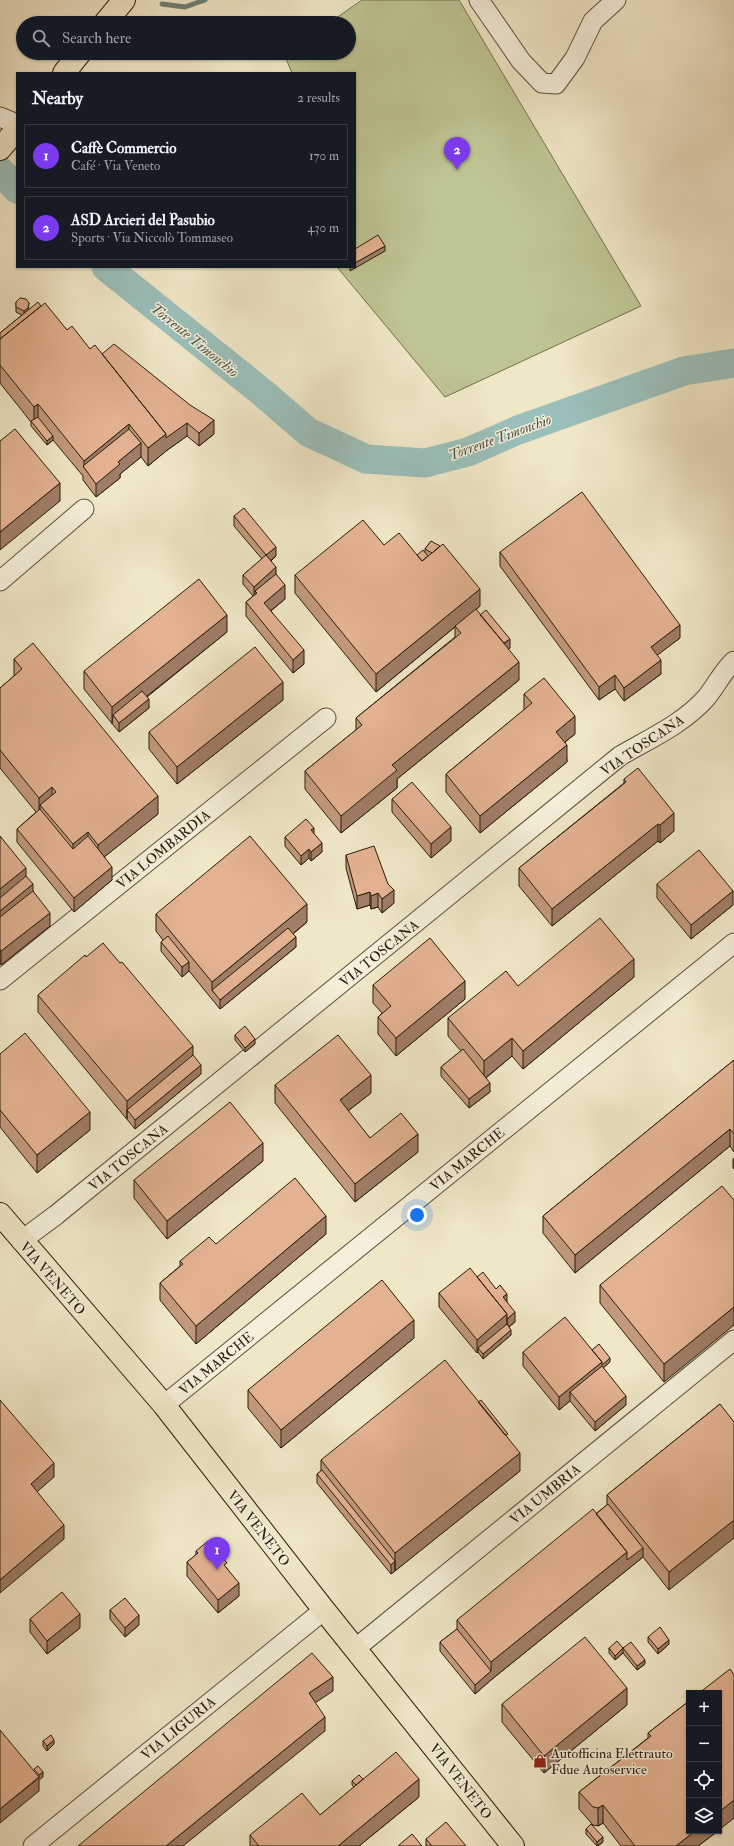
<!DOCTYPE html>
<meta charset="utf-8">
<style>
:root{--surface:#171b24;--page:#242831;--text:#f1f3f6;--muted:#9ea1a6;--line:#363941;--accent:#7c3aed}
body{margin:0;font-family:"IM FELL Double Pica",serif;background:var(--page);color:var(--text)}
.controls{position:absolute;right:12px;bottom:12px;display:grid;overflow:hidden;border-radius:0px;box-shadow:0 1px 3px #0004}
.controls button{width:36px;height:36px;display:grid;place-items:center;padding:0;border:0;border-bottom:1px solid var(--line);background:var(--surface);color:var(--text);font:20px sans-serif}
.you{position:absolute;left:417px;top:1215px;width:14px;height:14px;margin:-10px;border:3px solid #fff;border-radius:50%;background:#1a73e8;box-shadow:0 0 0 6px #1a73e833}
.badge{display:grid;place-items:center;width:26px;height:26px;border-radius:50%;background:var(--accent);color:#fff;font-size:13px;font-weight:700}
.pin{position:absolute;translate:-50% -33px;filter:drop-shadow(0 1px 2px #0008)}
.pin::after{content:'';position:absolute;top:21px;width:14px;height:12px;background:inherit;clip-path:polygon(0 0,100% 0,50% 100%)}
.list{margin:0;padding:0;list-style:none}
h2{display:flex;justify-content:space-between;align-items:center;height:52px;margin:0;padding:0 16px;font-size:17px}
h2 small{font-size:13px;font-weight:400;color:var(--muted)}
.list li{display:grid;grid-template-columns:26px 1fr auto;gap:12px;align-items:center;box-sizing:border-box;height:64px;margin:0 8px 8px;padding:0 8px;border:1px solid var(--line);border-radius:0px}
.list b{display:block;font-size:15px;white-space:nowrap}
.list p{margin:0;font-size:13px;white-space:nowrap;color:var(--muted)}
.list em{font-size:13px;font-style:normal;color:var(--muted)}
.icon{flex:none;width:22px;height:22px;fill:none;stroke:currentColor;stroke-width:2;stroke-linecap:round;stroke-linejoin:round}
.map{position:relative;flex:none;width:734px;height:1846px;overflow:hidden}
.search{position:absolute;background:var(--surface);box-shadow:0 1px 3px #0004;left:16px;top:16px;width:340px;height:44px;display:flex;align-items:center;gap:10px;box-sizing:border-box;padding:0 14px;border-radius:22px;color:var(--muted);font-size:15px}
.panel{position:absolute;background:var(--surface);box-shadow:0 1px 3px #0004;left:16px;top:72px;width:340px;height:196px;border-radius:0px}
.map>svg:first-child{display:block}
.green{fill:#bec492;stroke:#73704e}
.lines{fill:none;stroke-linecap:round;stroke-linejoin:round}
.stream{stroke:#6d7e74;stroke-width:5}
.river{stroke:#9bbfba;stroke-width:29}
.minor-casing{stroke:#5a4f3a;stroke-width:21}
.major-casing{stroke:#281c0b;stroke-width:24}
.minor{stroke:#f5efdb;stroke-width:19}
.major{stroke:#f0e7c7;stroke-width:22}
.wall{fill:#c3997d;stroke:#281c0b}
.shaded-wall{fill:#9f7d66;stroke:#281c0b}
.building{fill:#e3b291;stroke:#281c0b}
.labels{text-anchor:middle;stroke-width:3;stroke-linejoin:round;paint-order:stroke}
.street-label{font-size:14px;fill:#281c0b;stroke:#f5efdb}
.poi-label{font-size:14px;fill:#281c0b;stroke:#f5efdb;text-anchor:start}
.water-label{font-size:15px;font-style:italic;fill:#505548;stroke:#f5efdb}
</style>
<div class="map">
<svg width="734" height="1846" viewBox="0 0 734 1846">
<rect width="100%" height="100%" fill="#f0e7c7"/>
<filter id="stains"><feTurbulence type="fractalNoise" baseFrequency=".005" numOctaves="4"/><feColorMatrix values="0 0 0 0 .2 0 0 0 0 .09 0 0 0 0 .02 0 0 0 .5 -.17"/></filter>
<radialGradient id="worn" r=".72"><stop offset=".6" stop-color="#630" stop-opacity="0"/><stop offset="1" stop-color="#630" stop-opacity=".3"/></radialGradient>
<!-- green -->
<path class="green" d="M362,0H459L641,306L445,397L337,267H355V73H292L284,54L349,53V23H329Z"/>
<g class="lines">
<!-- stream -->
<path class="stream" d="M162,4L185,7L205,0"/>
<!-- river -->
<path class="river" d="M0,171L17,189
M106,267L263,393L308,432L366,459L425,463L468,452L518,430L684,371L734,363"/>
<!-- minor casing -->
<g class="minor-casing">
<path id="minor" d="M479,0L521,61L542,83L556,84L575,58L593,21L616,0
M0,117L17,124
M0,581L84,509
M0,980L326,718
M21,1241L56,1215L620,756C649,739 683,724 706,698C716,686 722,672 734,661
M164,1405L734,943
M356,1648L734,1340
M33,1846L324,1610"/>
</g>
<!-- major casing -->
<g class="major-casing">
<path id="major" d="M105,23L124,0
M64,73L80,53
M0,149L17,129
M0,1214L164,1405L324,1610L513,1846"/>
</g>
<!-- minor -->
<use href="#minor" class="minor"/>
<!-- major -->
<use href="#major" class="major"/>
</g>
<!-- wall -->
<path class="wall" d="M16,302L29,308L28,310L41,306L67,330L90,349L102,354L214,434L199,446L187,436L166,451L148,466L141,457L120,474V478L96,497L83,480V476L53,440L47,445L31,426V422L0,383V333L22,315L16,312Z
M234,516L276,556L271,561L285,599L271,611L304,664L293,673L246,616V602L253,596L243,584V575L262,559L234,526Z
M431,541L480,606L476,610L510,648L508,649L519,680L397,779V788L341,833L305,789V771L356,730V718L455,637V627L376,692L295,593V575L384,545L417,555L425,553V549Z
M500,552L680,638L657,655L661,674L624,701L615,689L599,700L500,566Z
M227,632L147,697L149,708L119,732L84,689V671Z
M14,659L158,814L104,857L112,880L74,912L17,842V829L36,812L0,768V688L14,676Z
M524,694L575,734L565,742L567,762L480,833L446,792V774L524,710Z
M283,700L177,784L149,749V732Z
M624,779L674,831L660,843L658,841L552,926L519,886V868L624,783Z
M392,799L451,841L431,858L392,812Z
M314,834L322,852L311,861L309,858L301,865L285,846V837Z
M0,836L26,877L50,926L1,965L0,963Z
M346,855L394,903L382,913L378,907L371,909L370,905L357,909L346,868Z
M657,884L733,905L691,939L657,898Z
M156,914L307,922L293,934L296,947L220,1009L189,971L182,977L161,951V942L163,940L156,931Z
M86,957L193,1055L201,1074L135,1129L38,1012V995Z
M634,977L523,1069L512,1056L486,1078L490,1092L469,1108L441,1076V1067L461,1051L448,1036V1018Z
M373,985L465,999L396,1056L378,1034V1017L382,1013L373,1003Z
M235,1035L255,1044L245,1052L235,1040Z
M0,1054L90,1130L37,1173L0,1127Z
M734,1060V1152L730,1146L575,1273L543,1233V1216Z
M275,1085L371,1093L348,1111L370,1138L418,1152L355,1202L275,1103Z
M734,1158V1169L733,1168V1159Z
M263,1161L167,1239L134,1198V1180Z
M734,1200L664,1382L600,1303V1285Z
M326,1234L196,1344L160,1300V1283L180,1266V1261Z
M477,1277L507,1302L515,1322L509,1327L511,1335L483,1359L478,1352L477,1353L439,1307V1293Z
M414,1338L281,1448L248,1408V1390Z
M592,1350L610,1362L603,1368L626,1405L595,1431L570,1401L559,1410L523,1366V1352Z
M478,1402L508,1438L520,1471L391,1574L317,1483V1474L321,1471V1460Z
M720,1404L669,1590L643,1557L491,1680L475,1694L440,1651V1642L457,1629V1620L607,1505V1495Z
M196,1551L227,1568L239,1596L218,1613L187,1576V1562L196,1555Z
M110,1610L139,1625L125,1637L110,1619Z
M30,1619L80,1628L47,1654L30,1632Z
M648,1637L669,1644L658,1654L648,1642Z
M609,1648H623L645,1664L637,1670L623,1653L615,1660L609,1653Z
M689,1701V1831H718L698,1846H621L603,1823L598,1826L593,1825L579,1809V1792L648,1738V1733Z
M502,1704L627,1705L544,1773L502,1722Z
M43,1741L54,1744L47,1751L43,1746Z
M363,1779L419,1797L359,1846H250V1835L320,1815L354,1787L352,1785V1781Z
M586,1829L603,1842L598,1846H597L586,1834Z
M426,1839L466,1846H426Z"/>
<!-- shaded-wall -->
<path class="shaded-wall" d="M385,246V251L350,271V267H355V263Z
M29,303L28,313L24,316V311Z
M38,404V421L34,424V407Z
M214,420V434L199,446V433Z
M187,423V436L166,451L148,466V448L166,434Z
M129,424V442L84,468V461Z
M53,436V440L47,445V441Z
M141,443V457L120,474V478L96,497V484L118,462Z
M60,483V501L0,550V532Z
M276,547V556L266,564V555Z
M276,567V577L255,591V595L254,596V587Z
M285,585V599L264,616V603Z
M480,589V606L376,692V674Z
M227,615V632L117,720L113,715L112,724V707Z
M680,625V638L651,660V647Z
M510,639V648L500,656V647Z
M304,650V664L293,673V660Z
M661,660V674L624,701V688Z
M519,662V680L397,779V788L341,833V816L392,765Z
M615,675V689L599,700V687Z
M283,682V700L177,784V767Z
M149,699V708L119,732V723Z
M575,716V734L556,749V732Z
M567,745V762L480,833V816Z
M52,787V804L40,805V812L39,815V798Z
M158,796V814L98,862V845Z
M674,813V831L660,843V825Z
M658,824V841L552,926V909Z
M451,827V841L431,858V844Z
M314,828V838L311,830Z
M88,832V850L73,862V844Z
M322,843V852L311,861V852Z
M309,849V858L301,865V856Z
M112,867V880L74,912V898Z
M26,868V886L0,907V889Z
M33,884V893L0,920V911Z
M394,890V903L382,913V899Z
M733,891V905L691,939V925Z
M370,892V905L357,909V896Z
M378,893V907L371,909V896Z
M307,904V922L217,996L212,990V982Z
M50,913V926L1,965V951Z
M296,937V947L220,1009V1000Z
M634,959V977L523,1069V1051Z
M189,962V971L182,977V967Z
M465,981V999L396,1056V1038Z
M512,1038V1056L484,1079V1061Z
M255,1039V1044L245,1052V1048Z
M193,1046V1064L127,1110V1119V1101Z
M201,1065V1074L135,1129V1120Z
M371,1075V1093L340,1117V1100Z
M490,1083V1092L469,1108V1099Z
M90,1112V1130L37,1173V1155Z
M730,1129V1146L575,1273V1255Z
M418,1134V1152L355,1202V1184Z
M263,1143V1161L167,1239V1221Z
M326,1216V1234L196,1344V1326Z
M507,1294V1303L503,1297Z
M734,1307V1325L664,1382V1364Z
M515,1312V1322L507,1328V1319Z
M507,1314V1328L478,1348V1352L477,1353V1340Z
M414,1320V1338L281,1448V1430Z
M511,1330V1335L483,1359V1354Z
M610,1358V1362L602,1369L570,1392V1401L559,1410V1397L602,1362Z
M626,1396V1405L595,1431V1422Z
M520,1453V1471L395,1571V1553Z
M54,1463V1477L31,1497V1484Z
M734,1520V1538L669,1590V1572Z
M64,1525V1539L0,1593V1580Z
M643,1548V1557L491,1680L475,1694V1685L491,1671V1662L627,1552Z
M395,1561V1571L391,1574V1565Z
M239,1583V1596L218,1613V1600Z
M80,1614V1628L47,1654V1641Z
M139,1615V1625L125,1637V1628Z
M669,1640V1644L658,1654V1649Z
M623,1648V1653L615,1660V1656Z
M645,1660V1664L637,1670V1666Z
M333,1677V1691L309,1707V1693Z
M627,1688V1705L544,1773V1756Z
M325,1717V1731L183,1846H166Z
M54,1740V1744L47,1751V1746Z
M43,1772V1777L39,1780V1791L0,1823V1809L39,1778V1775Z
M419,1779V1797L359,1846H338Z
M734,1800V1818L719,1830V1812Z
M603,1805V1823L598,1826V1808Z
M695,1831H718L698,1846H676Z
M603,1837V1842L597,1846V1842Z"/>
<!-- building -->
<path class="building" d="M378,235L385,246L355,263V249Z
M20,298L26,299L29,303L28,308L24,311L16,307V302Z
M38,302L41,306L0,339V333Z
M45,303L67,330L72,326L90,349L95,345L166,434L148,448L129,424L84,461L38,404L34,407L0,365V339Z
M114,344L190,405L214,420L199,433L187,423L166,438V434L102,354Z
M38,417L53,436L47,441L31,421Z
M15,429L60,483L0,532V441Z
M129,429L141,443L118,462L120,464L96,484L83,466Z
M582,492L680,625L651,647L661,660L624,688L615,675L599,687L500,552Z
M244,508L276,547L266,555L234,516Z
M363,520L384,545L399,533L422,561L443,544L480,589L376,674L295,575Z
M431,541L440,546L432,553L425,549Z
M423,550L428,556L422,561L417,555Z
M266,555L276,567L254,587L243,575Z
M276,574L285,585L264,603L304,650L293,660L246,602L257,593L255,591Z
M199,579L227,615L112,707L84,671Z
M476,609L519,662L392,765L397,770L341,816L305,771L362,725L356,718L461,633L455,626Z
M486,610L510,639L504,643L480,615Z
M33,643L158,796L98,845L88,832L73,844L40,805L56,792L52,787L39,798L0,750V688L22,669L14,659Z
M255,647L283,682L177,767L149,732Z
M544,678L575,716L556,732L567,745L480,816L446,774L532,703L524,694Z
M142,691L149,699L119,723L113,715Z
M638,768L674,813L660,825L658,824L552,909L519,868L626,782L624,779Z
M412,782L451,827L431,844L392,799Z
M40,809L73,849L88,836L112,867L74,898L17,829Z
M306,819L314,828L311,830L322,843L311,852L309,849L301,856L285,837Z
M0,836L26,868L0,889Z
M250,836L307,904L212,982L156,914Z
M374,846L388,884L394,890L382,899L378,893L371,896L370,892L357,896L346,855Z
M699,850L733,891L691,925L657,884Z
M26,876L33,884L0,911V898Z
M33,891L50,913L1,951L0,949V917Z
M600,918L634,959L523,1051L512,1038L484,1061L448,1018L506,971L518,986Z
M288,928L296,937L220,1000L212,990Z
M168,936L189,962L182,967L161,942Z
M430,938L465,981L396,1038L378,1017L391,1006L373,985Z
M103,943L120,963L122,962L193,1046L127,1101L38,995L85,955L86,957Z
M245,1026L255,1039L245,1048L235,1035Z
M25,1033L90,1112L37,1155L0,1110V1054Z
M338,1035L371,1075L340,1100L370,1138L401,1113L418,1134L355,1184L275,1085Z
M463,1049L490,1083L469,1099L441,1067Z
M193,1055L201,1065L135,1120L127,1110Z
M734,1060V1134L730,1129L575,1255L543,1216Z
M230,1102L263,1143L167,1221L134,1180Z
M295,1178L326,1216L196,1326L160,1283L183,1264L180,1261L209,1237L216,1244Z
M722,1186L734,1200V1307L664,1364L600,1285Z
M470,1268L507,1314L477,1340L439,1293Z
M483,1272L496,1289L500,1285L507,1294L503,1297L515,1312L507,1319V1314L477,1277Z
M382,1280L414,1320L281,1430L248,1390Z
M565,1317L602,1362L559,1397L523,1352Z
M507,1324L511,1330L483,1354L478,1348Z
M599,1344L610,1358L602,1365V1362L592,1350Z
M445,1360L520,1453L395,1553L321,1460Z
M602,1366L626,1396L595,1422L570,1392Z
M0,1400L54,1463L31,1484L64,1525L0,1580Z
M481,1400L508,1434L505,1435L478,1402Z
M720,1404L734,1422V1520L669,1572L607,1495Z
M322,1470L395,1561L391,1565L317,1474Z
M608,1504L643,1548L627,1560V1552L596,1514Z
M593,1509L627,1552L491,1662L457,1620Z
M208,1541L227,1563L224,1565L239,1583L218,1600L187,1562L198,1553L196,1551Z
M62,1592L80,1614L47,1641L30,1619Z
M125,1598L139,1615L125,1628L110,1610Z
M660,1627L669,1640L658,1649L648,1637Z
M457,1629L491,1671L475,1685L440,1642Z
M585,1637L627,1688L544,1756L502,1704Z
M617,1641L623,1648L615,1656L609,1648Z
M631,1642L645,1660L637,1666L623,1648Z
M312,1653L333,1677L309,1693L325,1717L166,1846H78Z
M730,1669L734,1675V1800L719,1812V1693H699Z
M689,1701V1831H695L676,1846H635L603,1805L598,1808L593,1807L579,1792L651,1736L648,1733Z
M0,1730L39,1777L0,1809Z
M51,1735L54,1740L47,1746L43,1741Z
M396,1752L419,1779L338,1846H259L250,1835L302,1793L320,1815Z
M38,1766L43,1772L39,1775L34,1769Z
M359,1775L363,1779L356,1785L352,1781Z
M446,1822L466,1846H432L426,1839Z
M591,1824L603,1837L597,1842L586,1829Z
M412,1834L422,1846H398Z"/>
<!-- icons -->
<defs>
<g id="shop-bare" transform="scale(1.08)"><path d="M-5-2.5h2.3a2.7 3.5 0 0 1 5.4 0H5L5.5 6h-11ZM-1.5-2.5h3a1.5 2.3 0 0 0-3 0Z" fill="#8f2418" stroke="#f5efdb" stroke-width="2.5" paint-order="stroke"/></g>
</defs>
<g fill-rule="evenodd">
<use href="#shop-bare" x="540" y="1761"/>
</g>
<g class="labels">
<!-- street labels -->
<g class="street-label">
<text transform="translate(642 745) rotate(-34)" y="5">VIA TOSCANA</text>
<text transform="translate(163 849) rotate(-39)" y="5">VIA LOMBARDIA</text>
<text transform="translate(379 953) rotate(-39)" y="5">VIA TOSCANA</text>
<text transform="translate(128 1157) rotate(-39)" y="5">VIA TOSCANA</text>
<text transform="translate(467 1159) rotate(-39)" y="5">VIA MARCHE</text>
<text transform="translate(53 1278) rotate(49)" y="5">VIA VENETO</text>
<text transform="translate(216 1363) rotate(-39)" y="5">VIA MARCHE</text>
<text transform="translate(545 1494) rotate(-39)" y="5">VIA UMBRIA</text>
<text transform="translate(259 1528) rotate(52)" y="5">VIA VENETO</text>
<text transform="translate(178 1728) rotate(-39)" y="5">VIA LIGURIA</text>
<text transform="translate(461 1781) rotate(52)" y="5">VIA VENETO</text>
</g>
<!-- poi labels -->
<g class="poi-label">
<text x="551" y="1758">Autofficina Elettrauto<tspan x="551" dy="16">Fdue Autoservice</tspan></text>
</g>
<!-- water labels -->
<g class="water-label">
<text transform="translate(195 340) rotate(39)" y="5">Torrente Timonchio</text>
<text transform="translate(500 437) rotate(-20)" y="5">Torrente Timonchio</text>
</g>
</g>
<rect width="100%" height="100%" filter="url(#stains)"/>
<rect width="100%" height="100%" fill="url(#worn)"/>
</svg>
<div class="controls">
<button>+</button>
<button>−</button>
<button><svg class="icon" aria-label="locate" viewBox="0 0 24 24"><circle cx="12" cy="12" r="6"/><path d="M12 2v4M12 18v4M2 12h4M18 12h4"/></svg></button>
<button><svg class="icon" aria-label="layers" viewBox="0 0 24 24"><path d="M12 4l9 5-9 5-9-5zM3 14l9 5 9-5"/></svg></button>
</div>
<div class="you"></div>
<div class="pin badge" style="left:217px;top:1570px">1</div>
<div class="pin badge" style="left:457px;top:170px">2</div>
<div class="search"><svg class="icon" aria-label="search" viewBox="0 0 24 24"><circle cx="10" cy="10" r="6"/><path d="M15 15l6 6"/></svg>Search here</div>
<section class="panel">
<h2>Nearby<small>2 results</small></h2>
<ul class="list">
<li><span class="badge">1</span><div><b>Caffè Commercio</b><p>Café · Via Veneto</p></div><em>170 m</em></li>
<li><span class="badge">2</span><div><b>ASD Arcieri del Pasubio</b><p>Sports · Via Niccolò Tommaseo</p></div><em>430 m</em></li>
</ul>
</section>
</div>
